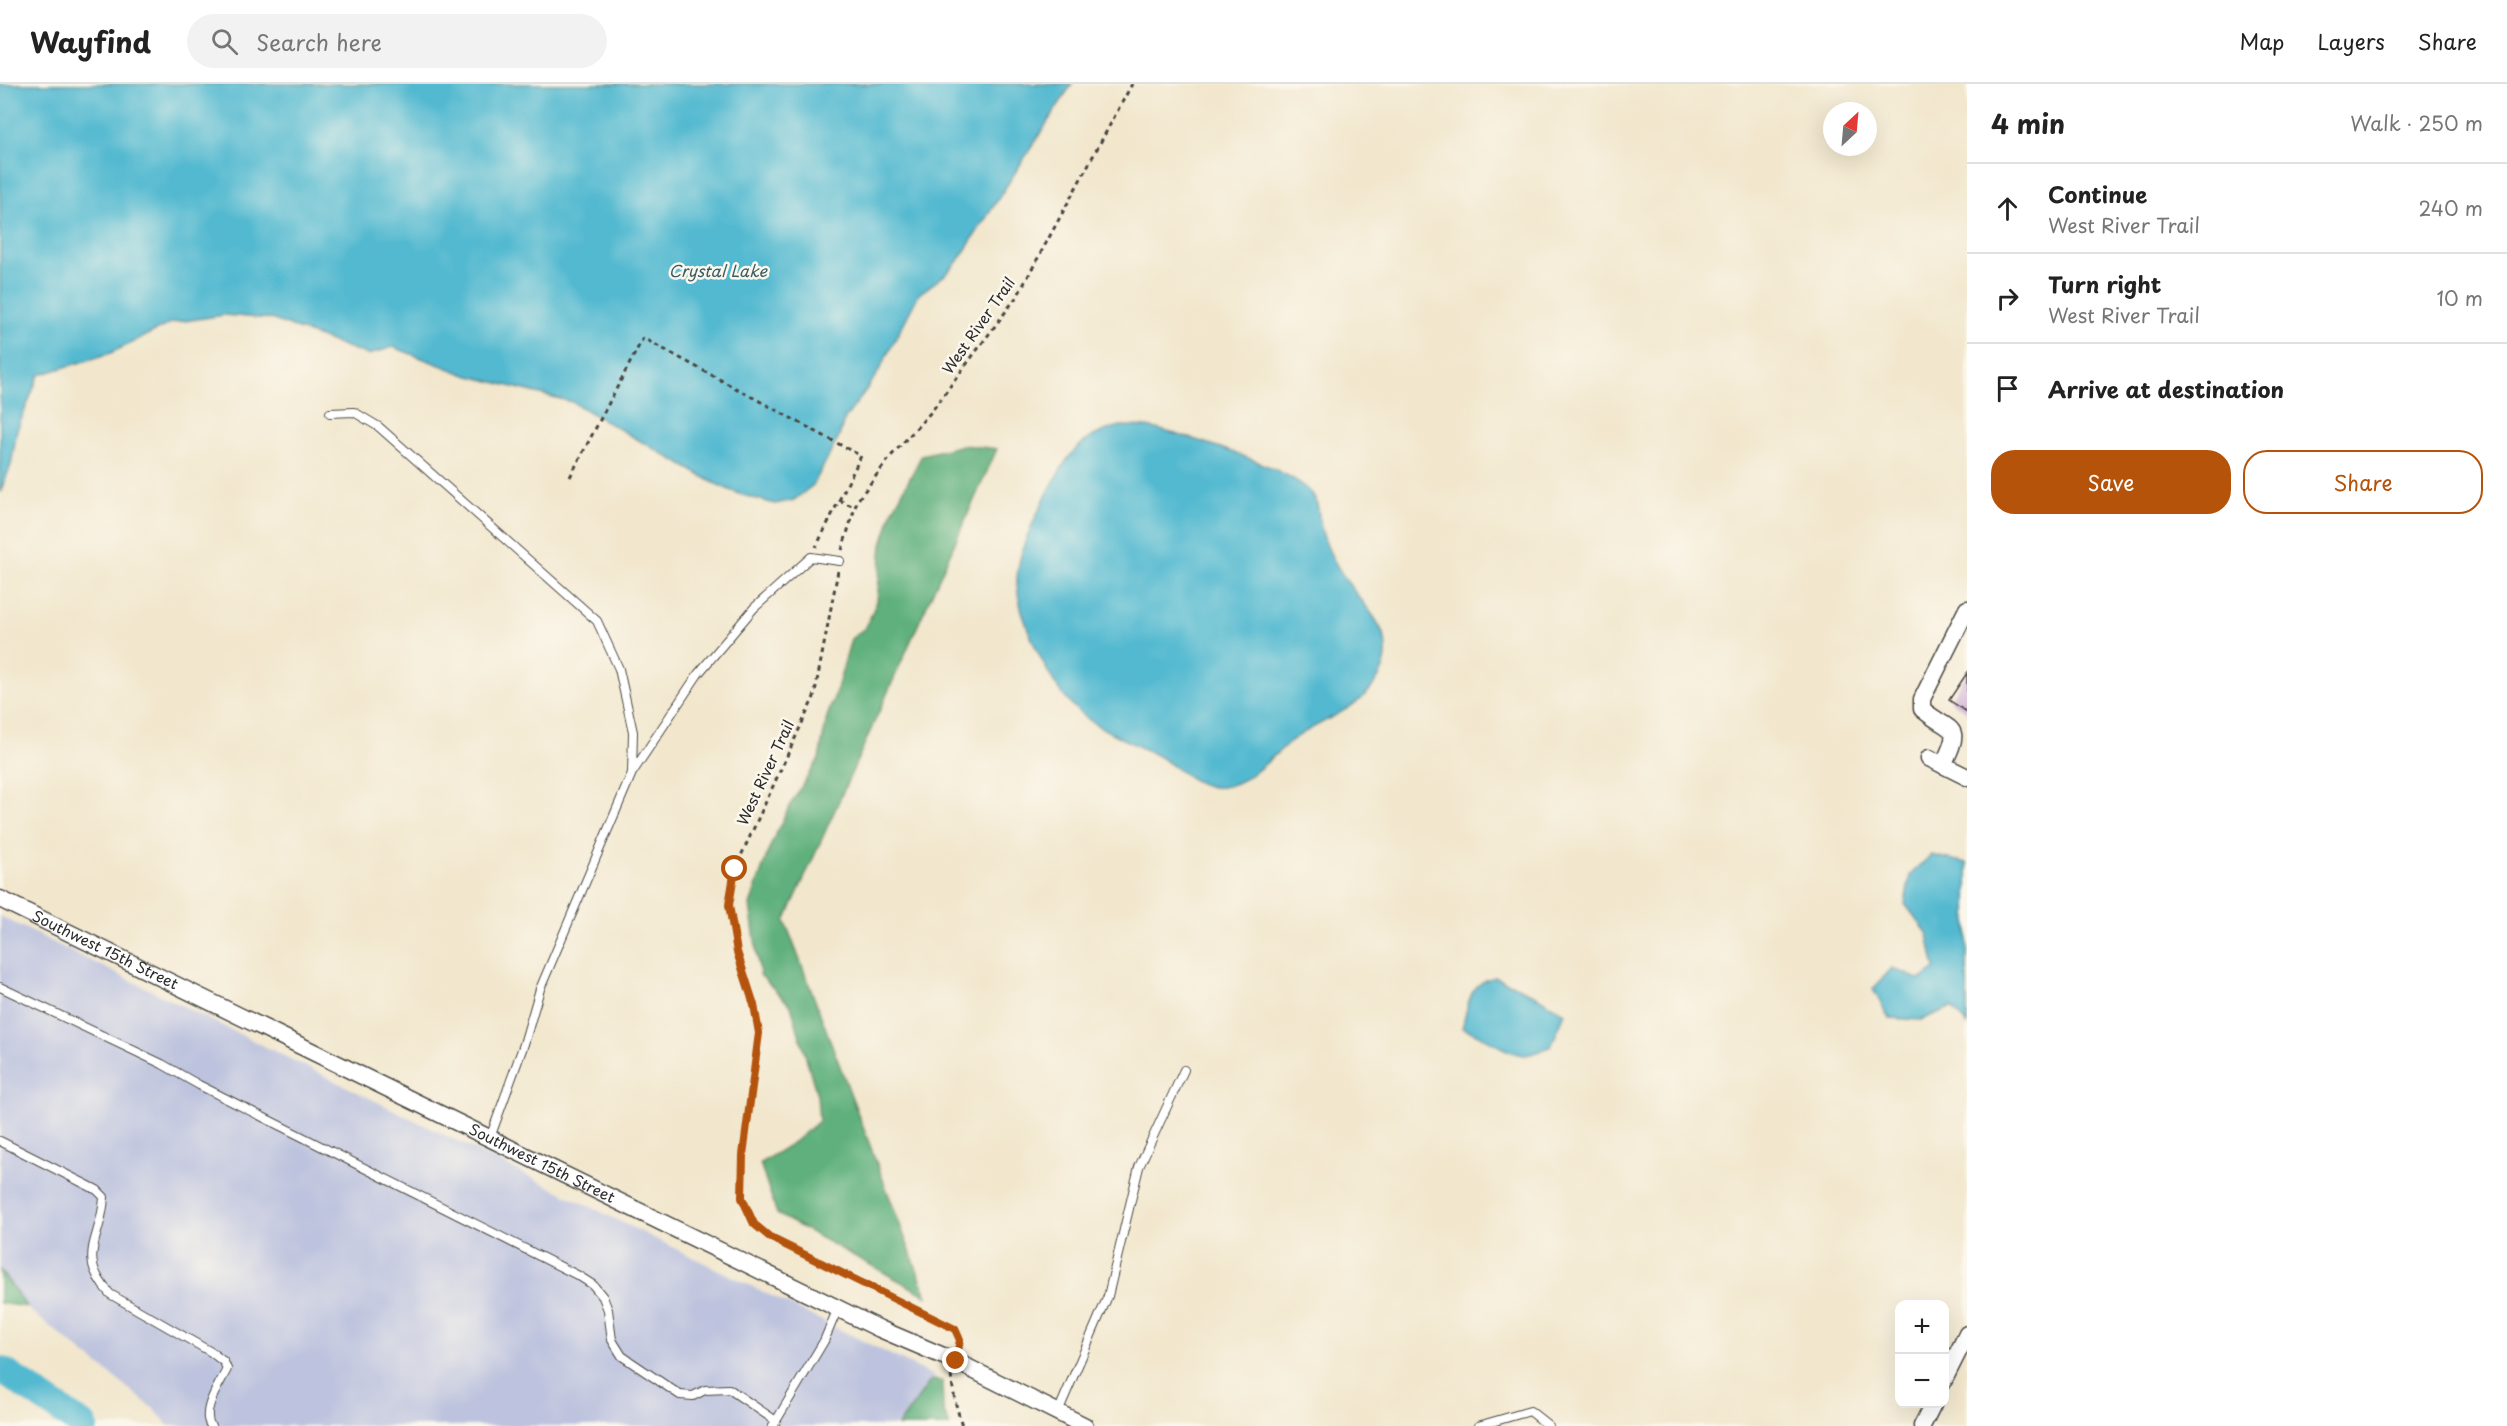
<!DOCTYPE html>
<meta charset="utf-8">
<style>
:root{--surface:#fff;--page:#f2f2f2;--text:#222;--muted:#767676;--line:#e0e0e0;--accent:#b45309}
body{margin:0;font-family:"Playpen Sans",sans-serif;background:var(--page);color:var(--text)}
.controls{position:absolute;right:18px;bottom:18px;display:grid;overflow:hidden;border-radius:12px;box-shadow:0 6px 24px #0002}
.controls button{width:54px;height:54px;display:grid;place-items:center;padding:0;border:0;border-bottom:2px solid var(--line);background:var(--surface);color:var(--text);font:30px sans-serif}
.compass{position:absolute;left:1823px;top:18px;width:54px;height:54px;border-radius:50%;background:var(--surface);box-shadow:0 6px 24px #0002;rotate:26deg}
.stop{position:absolute;width:18px;height:18px;margin:-14px;border:4px solid #b45309;border-radius:50%;background:#fff}
.stop.end{background:#b45309;border-color:#fff;box-shadow:0 2px 6px #0008}
.list{margin:0;padding:0;list-style:none}
h2{display:flex;justify-content:space-between;align-items:center;height:78px;margin:0;padding:0 24px;font-size:26px}
h2 small{font-size:20px;font-weight:400;color:var(--muted)}
.list li{display:grid;grid-template-columns:39px 1fr auto;gap:18px;align-items:center;box-sizing:border-box;height:90px;padding:0 24px;border-top:2px solid var(--line)}
.list b{display:block;font-size:22px;white-space:nowrap}
.list p{margin:0;font-size:20px;white-space:nowrap;color:var(--muted)}
.list em{font-size:20px;font-style:normal;color:var(--muted)}
.actions{display:flex;gap:12px;padding:18px 24px}
.actions a{flex:1;padding:14px 0;border:2px solid var(--accent);border-radius:24px;text-align:center;font-size:21px;color:var(--accent)}
.actions .main{background:var(--accent);color:#fff}
.icon{flex:none;width:33px;height:33px;fill:none;stroke:currentColor;stroke-width:2;stroke-linecap:round;stroke-linejoin:round}
.map{position:relative;flex:none;width:1967px;height:1342px;overflow:hidden}
header{display:flex;align-items:center;gap:36px;box-sizing:border-box;height:84px;padding:0 30px;background:var(--surface);border-bottom:2px solid var(--line)}
header strong{font-size:28px}
nav{display:flex;gap:33px;margin-inline-start:auto;font-size:21px}
.search{width:420px;height:54px;background:var(--page);display:flex;align-items:center;gap:15px;box-sizing:border-box;padding:0 21px;border-radius:33px;color:var(--muted);font-size:22px}
main{display:flex}
aside{flex:1;background:var(--surface)}
.map>svg:first-child{display:block}
.industrial{fill:#bdc3de}
.forest{fill:#5eb07c;stroke:#446e54;stroke-width:1.5}
.water{fill:#52b9d0;stroke:#3e727e;stroke-width:1.5}
.lines{fill:none;stroke-linecap:round;stroke-linejoin:round}
.river{stroke:#52b9d0;stroke-width:28}
.building{fill:#bd93cd}
.lane-casing{stroke:#494743;stroke-width:10}
.street-casing{stroke:#494743;stroke-width:19}
.path{stroke:#494743;stroke-width:3;stroke-dasharray:4.5 4.5;stroke-linecap:butt}
.lane{stroke:#fff;stroke-width:8}
.street{stroke:#fff;stroke-width:16}
.route{stroke:#b45309;stroke-width:8}
.labels{text-anchor:middle;stroke-width:5;stroke-linejoin:round;paint-order:stroke}
.street-label{font-size:15px;fill:#2b2b2b;stroke:#fbf7ec}
.water-label{font-size:16px;font-style:italic;fill:#395d65;stroke:#fbf7ec}
</style>
<header>
<strong>Wayfind</strong>
<div class="search"><svg class="icon" aria-label="search" viewBox="0 0 24 24"><circle cx="10" cy="10" r="6"/><path d="M15 15l6 6"/></svg>Search here</div>
<nav><a>Map</a><a>Layers</a><a>Share</a></nav>
</header>
<main>
<div class="map">
<svg width="1967" height="1342" viewBox="0 0 1967 1342">
<rect width="100%" height="100%" fill="#fbf7ec"/>
<filter id="ink" filterUnits="userSpaceOnUse"><feTurbulence type="fractalNoise" baseFrequency=".0167" numOctaves="2"/><feDisplacementMap in="SourceGraphic" scale="12" xChannelSelector="R" yChannelSelector="G"/><feConvolveMatrix kernelMatrix="1 2 1 2 8 2 1 2 1" color-interpolation-filters="sRGB"/></filter>
<filter id="wash" filterUnits="userSpaceOnUse"><feTurbulence type="fractalNoise" baseFrequency=".008" numOctaves="4" result="noise"/><feDisplacementMap in="SourceGraphic" scale="24" xChannelSelector="R" yChannelSelector="G"/><feGaussianBlur stdDeviation="1.35" result="paint"/><feColorMatrix in="noise" values="0 0 0 0 0 0 0 0 0 0 0 0 0 0 0 0 0 1.4 0 .05"/><feComposite in="paint" operator="in"/></filter>
<g filter="url(#wash)">
<rect width="100%" height="100%" fill="#f2e7cd"/>
<!-- industrial -->
<path class="industrial" d="M0,832L934,1292L897,1342H169L154,1325L23,1221L0,1188Z"/>
<!-- forest -->
<path class="forest" d="M963,361L997,365L785,837L927,1212L777,1130L760,1079L794,1058L819,1037L817,1011L791,922L760,891L750,821L769,765L790,721L819,675L827,633L837,605L851,555L866,543L877,517L882,461L892,428L922,371Z
M0,1186L27,1223L0,1219Z
M931,1296L942,1297L943,1325L950,1342H898Z"/>
<!-- water -->
<path class="water" d="M0,0H1072L959,176L945,191L919,210L876,292L844,336L839,353L813,401L794,416L775,420L739,410L714,399L572,318L466,291L393,263L368,271L271,235L224,231L171,239L111,269L39,291L17,346L11,381L0,409Z
M1121,342C1134,342 1148,342 1160,346C1193,354 1295,385 1313,411C1319,420 1318,429 1320,438C1324,462 1337,484 1351,503C1370,528 1397,553 1382,587C1365,626 1322,634 1291,657C1271,673 1249,700 1222,703C1198,706 1178,683 1158,672C1130,657 1099,647 1076,625C1049,601 1016,530 1017,494C1019,465 1034,435 1047,410C1067,373 1078,352 1121,342Z
M1931,771L1967,779V941L1952,923L1921,936L1889,934L1873,905L1892,884L1920,896L1935,885L1928,850L1905,820L1910,791Z
M1495,893L1531,909L1565,929L1551,962C1544,965 1532,971 1524,971C1501,968 1483,950 1462,944C1469,920 1467,900 1495,893Z"/>
<g class="lines">
<!-- river -->
<path class="river" d="M0,1286L6,1289L84,1342"/>
</g>
<g id="blocks">
<!-- building -->
<path class="building" d="M1967,589V628L1949,616Z"/>
</g>
</g>
<g filter="url(#ink)">
<use href="#blocks" fill-opacity="0" stroke="#494743" stroke-width="1.5"/>
<g class="lines">
<!-- lane casing -->
<g class="lane-casing">
<path id="lane" d="M330,329L354,328L379,343L597,537L619,585L633,648L632,689L540,905L524,960L490,1054
M632,689L698,590L754,524L811,473L840,477
M0,903L162,980L199,1001L579,1192L593,1201L603,1213L608,1226L612,1256L622,1272L680,1311L693,1312L705,1306L729,1305L776,1337
M0,1057L97,1106L104,1113C102,1156 75,1171 110,1210L211,1268L224,1278L227,1285C220,1300 200,1327 211,1342
M1058,1328L1108,1212L1139,1083L1184,986
M773,1342L824,1257L838,1224
M1478,1342L1530,1327L1549,1342"/>
</g>
<!-- street casing -->
<g class="street-casing">
<g id="street">
<path d="M1929,674L1967,693"/>
<path d="M1943,681C1964,638 1951,650 1922,625V615L1967,525"/>
<path id="s1" d="M0,815L880,1245L955,1277L1085,1342"/>
<path d="M1944,1296L1967,1250"/>
<path d="M1922,1342L1933,1320"/>
</g>
</g>
<!-- path -->
<path class="path" d="M570,393L643,254L861,372L816,463
M839,416L854,423
M842,466L857,417L891,372L931,328L1018,211L1132,0
M838,487L814,613L735,785L729,821L737,868L754,921L759,949L743,1071L742,1114L755,1140L771,1154L955,1245L960,1256L959,1263
M951,1292L955,1317L962,1342"/>
<!-- lane -->
<use href="#lane" class="lane"/>
<!-- street -->
<use href="#street" class="street"/>
</g>
</g>
<g class="lines" filter="url(#ink)">
<!-- route -->
<path class="route" d="M735,785L729,821L737,868L754,921L759,949L743,1071L742,1114L754,1140L771,1154L955,1245L960,1256L956,1277"/>
</g>
<g class="labels">
<!-- street labels -->
<g class="street-label">
<text transform="translate(979 242) rotate(-55)" y="5">West River Trail</text>
<text transform="translate(766 689) rotate(-65)" y="5">West River Trail</text>
<text dy="5" stroke="none"><textPath href="#s1" startOffset="117">Southwest 15th Street</textPath></text>
<text dy="5" stroke="none"><textPath href="#s1" startOffset="603">Southwest 15th Street</textPath></text>
</g>
<!-- water labels -->
<g class="water-label">
<text x="718" y="193">Crystal Lake</text>
</g>
</g>
</svg>
<div class="controls">
<button>+</button>
<button>−</button>
</div>
<svg class="compass" viewBox="-18 -18 36 36"><path d="M0-13l5 13h-10z" fill="#e53935"/><path d="M0 13l5-13h-10z" fill="#767676"/></svg>
<div class="stop" style="left:735px;top:785px"></div>
<div class="stop end" style="left:956px;top:1277px"></div>
</div>
<aside>
<h2>4 min<small>Walk · 250 m</small></h2>
<ul class="list">
<li><svg class="icon" aria-label="ahead" viewBox="0 0 24 24"><path d="M12 20V5M6 11l6-6 6 6"/></svg><div><b>Continue</b><p>West River Trail</p></div><em>240 m</em></li>
<li><svg class="icon" aria-label="right" viewBox="0 0 24 24"><path d="M7 20v-9h11M14 6l5 5-5 5"/></svg><div><b>Turn right</b><p>West River Trail</p></div><em>10 m</em></li>
<li><svg class="icon" aria-label="arrive" viewBox="0 0 24 24"><path d="M6 21V4h12l-3 4 3 4H6"/></svg><div><b>Arrive at destination</b></div></li>
</ul>
<div class="actions"><a class="main">Save</a><a>Share</a></div>
</aside>
</main>
